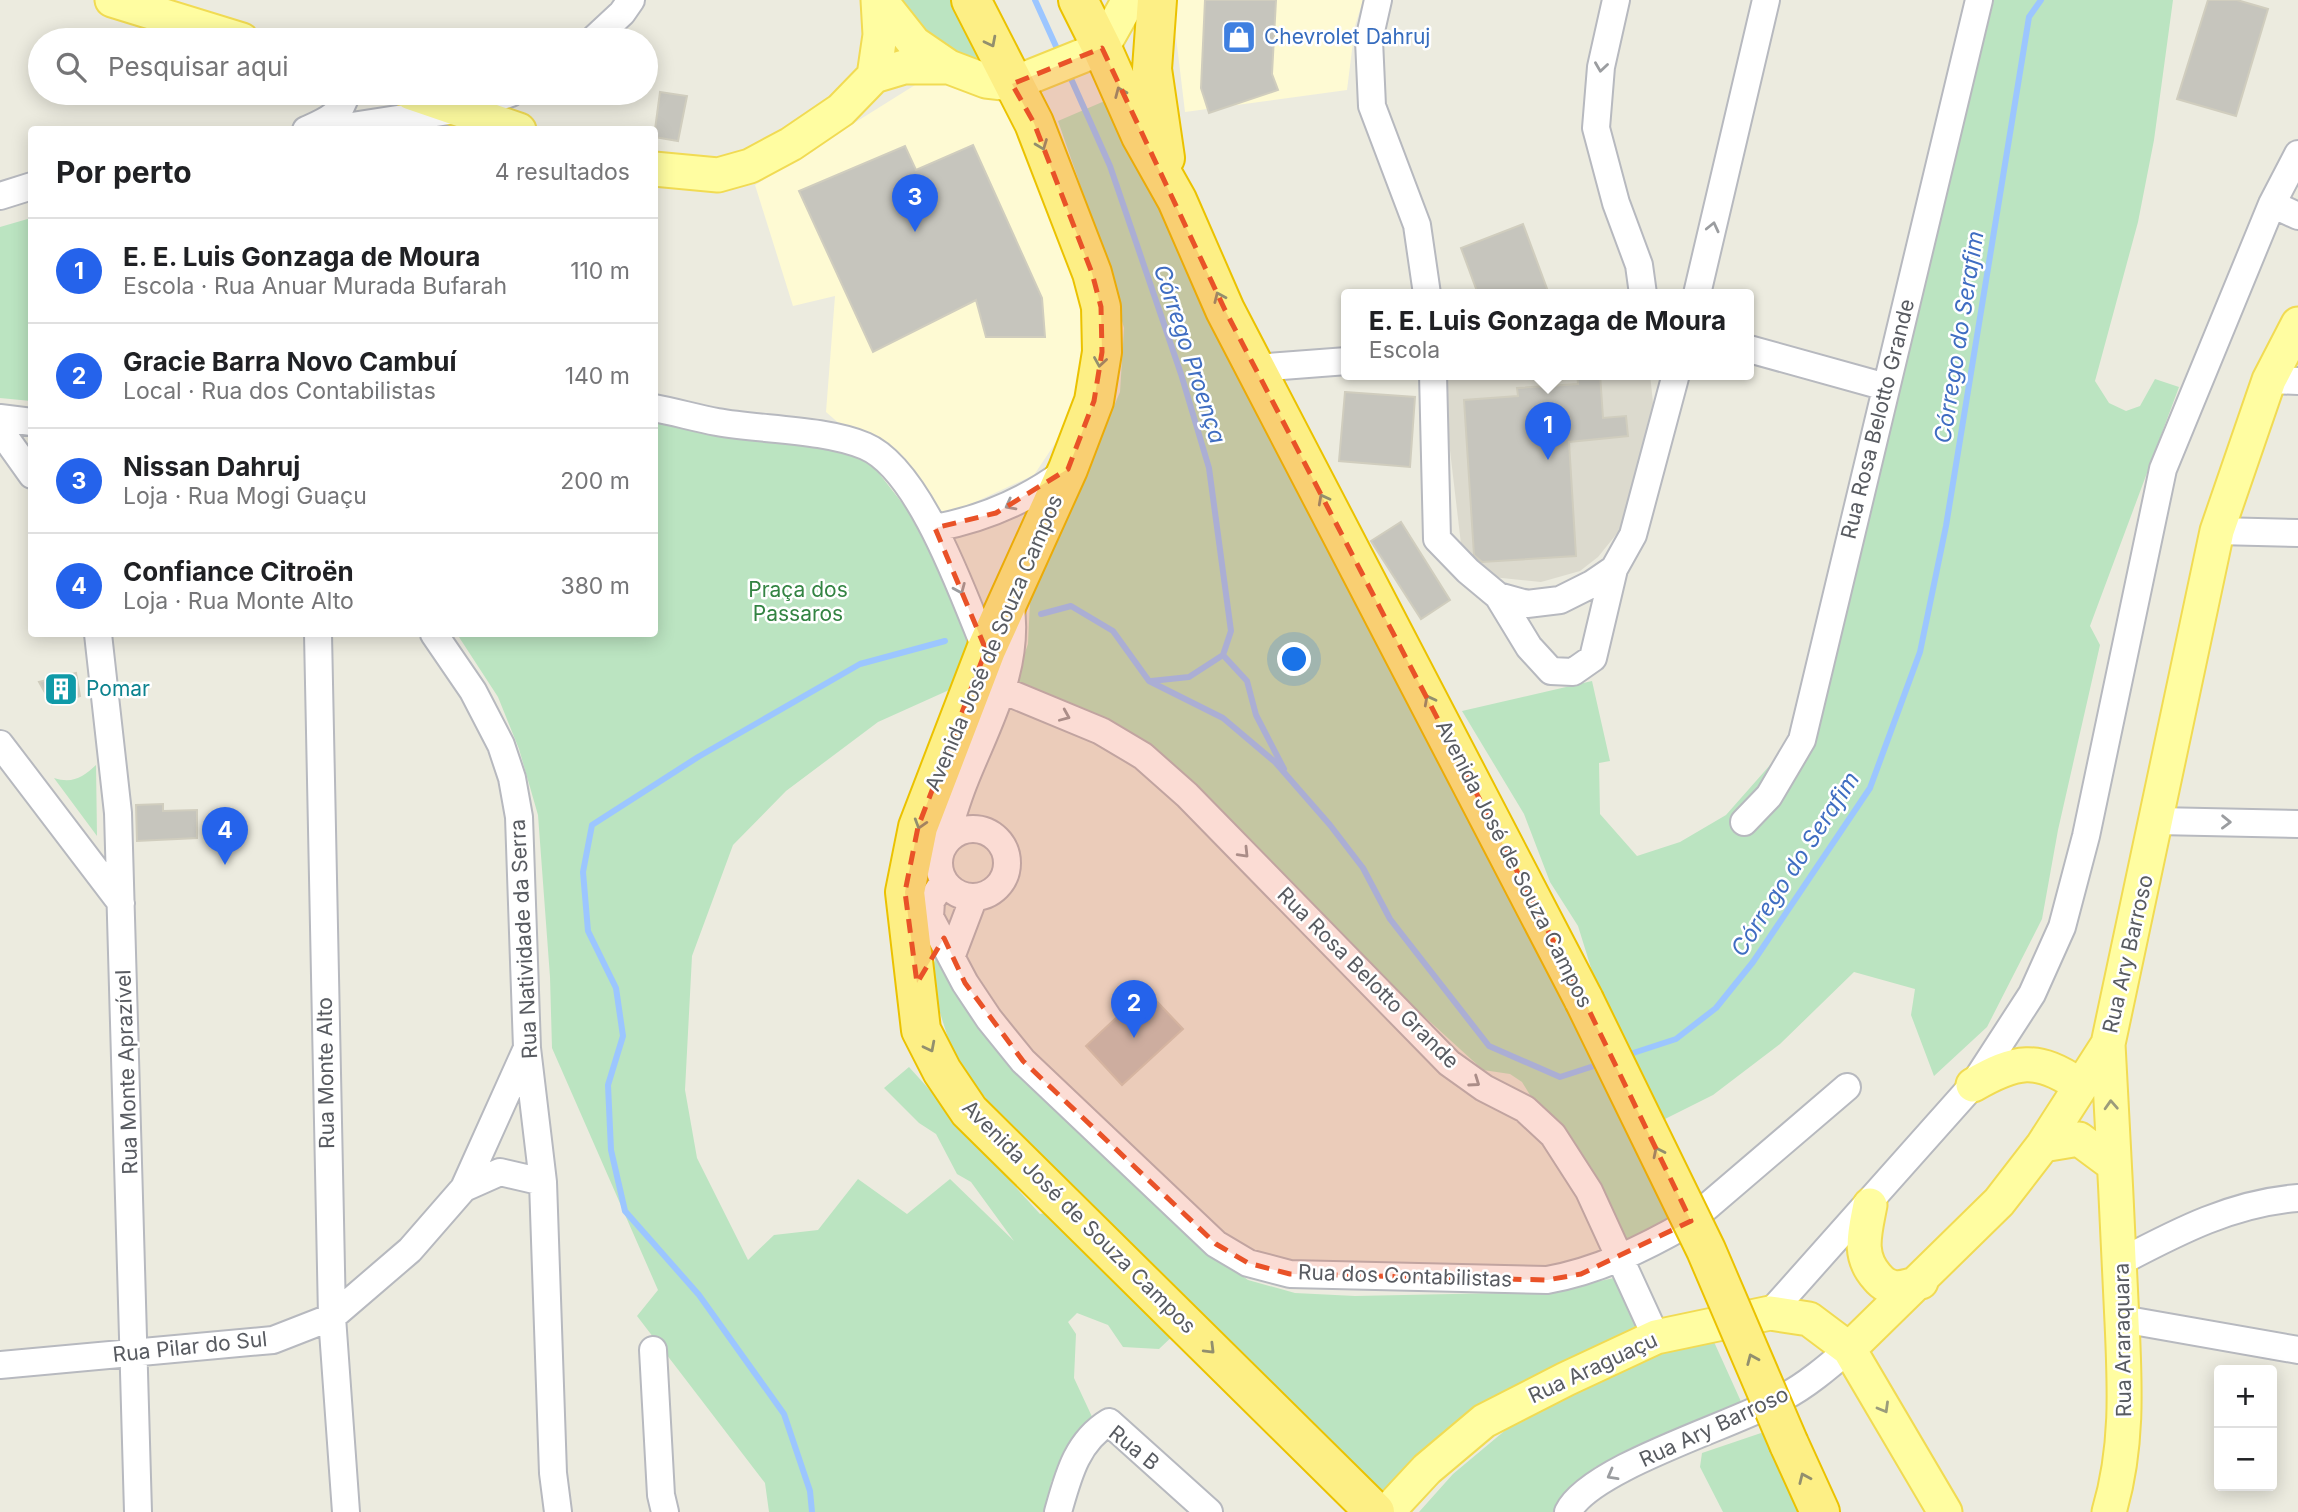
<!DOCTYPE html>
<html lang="pt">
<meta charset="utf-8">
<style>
:root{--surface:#fff;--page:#f6f6f6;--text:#202124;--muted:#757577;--line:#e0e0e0;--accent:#2563eb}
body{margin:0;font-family:Inter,sans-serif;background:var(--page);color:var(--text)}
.controls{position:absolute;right:21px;bottom:21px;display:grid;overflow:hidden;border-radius:7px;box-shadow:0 4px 18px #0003}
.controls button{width:63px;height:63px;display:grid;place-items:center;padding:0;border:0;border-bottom:2px solid var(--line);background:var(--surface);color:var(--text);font:35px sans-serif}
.you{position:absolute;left:1295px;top:660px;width:24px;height:24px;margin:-18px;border:5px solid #fff;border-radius:50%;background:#1a73e8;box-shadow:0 0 0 10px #1a73e833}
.badge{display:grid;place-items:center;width:46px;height:46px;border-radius:50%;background:var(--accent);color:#fff;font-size:23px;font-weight:700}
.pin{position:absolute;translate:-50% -58px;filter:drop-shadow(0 2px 4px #0008)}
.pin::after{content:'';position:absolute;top:37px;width:24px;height:21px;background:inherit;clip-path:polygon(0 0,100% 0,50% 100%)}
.popup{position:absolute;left:1341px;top:289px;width:413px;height:91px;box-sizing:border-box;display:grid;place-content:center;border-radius:7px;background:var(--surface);filter:drop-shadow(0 2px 5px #0005);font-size:23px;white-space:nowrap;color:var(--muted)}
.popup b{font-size:26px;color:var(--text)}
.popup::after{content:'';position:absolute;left:50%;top:100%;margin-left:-14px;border:14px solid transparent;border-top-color:var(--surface)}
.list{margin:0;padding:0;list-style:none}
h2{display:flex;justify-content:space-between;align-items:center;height:91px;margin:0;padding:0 28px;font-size:30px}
h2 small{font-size:23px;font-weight:400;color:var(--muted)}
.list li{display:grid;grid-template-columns:46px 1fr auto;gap:21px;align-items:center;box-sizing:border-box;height:105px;padding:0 28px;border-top:2px solid var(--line)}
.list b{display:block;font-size:26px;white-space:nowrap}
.list p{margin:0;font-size:23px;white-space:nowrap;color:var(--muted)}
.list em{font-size:23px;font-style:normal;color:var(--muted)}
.icon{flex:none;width:38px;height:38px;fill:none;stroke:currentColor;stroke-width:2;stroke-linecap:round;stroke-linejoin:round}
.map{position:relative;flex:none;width:2298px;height:1512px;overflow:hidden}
.search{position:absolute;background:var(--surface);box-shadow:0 4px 18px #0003;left:28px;top:28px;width:630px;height:77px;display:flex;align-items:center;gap:18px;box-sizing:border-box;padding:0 24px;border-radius:38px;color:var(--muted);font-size:26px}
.panel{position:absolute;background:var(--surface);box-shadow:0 4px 18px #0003;left:28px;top:126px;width:630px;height:511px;border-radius:7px}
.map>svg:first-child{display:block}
.commercial{fill:#fefad3}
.education{fill:#dcdace}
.green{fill:#bbe4c1}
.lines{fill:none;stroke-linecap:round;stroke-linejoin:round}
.stream{stroke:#9cc6ff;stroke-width:6}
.building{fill:#c6c5bd;stroke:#d0cdbe;stroke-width:2}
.minor-casing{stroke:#b7b9bf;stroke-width:30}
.major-casing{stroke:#f1db53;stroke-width:37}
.highway-casing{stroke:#ebc200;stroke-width:42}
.minor{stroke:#fff;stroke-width:26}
.major{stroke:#fffda1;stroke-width:33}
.highway{stroke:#fdef85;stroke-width:38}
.highway-bridge-casing{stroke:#ebc200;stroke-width:42;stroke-linecap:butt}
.highway-bridge{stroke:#fdef85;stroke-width:38}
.oneway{stroke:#928f6e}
.oneway2{stroke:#9b9da0}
.oneway3{stroke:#9b9c7b}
.marked{fill:#e95228;fill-opacity:0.2;stroke:#e95228;stroke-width:5;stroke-dasharray:14 9;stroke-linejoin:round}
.labels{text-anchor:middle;stroke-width:5;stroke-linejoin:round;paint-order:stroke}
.shop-label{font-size:21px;fill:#366cbe;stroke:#fff;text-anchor:start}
.street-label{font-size:21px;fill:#585b61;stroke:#fff}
.park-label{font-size:21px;fill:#348443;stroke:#fff}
.culture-label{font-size:21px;fill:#0d838f;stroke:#fff;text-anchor:start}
.water-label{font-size:23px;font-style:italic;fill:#3f6dc2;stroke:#fff}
</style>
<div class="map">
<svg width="2298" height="1512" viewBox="0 0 2298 1512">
<rect width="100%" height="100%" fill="#ecebdf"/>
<!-- commercial -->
<path class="commercial" d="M1176,0H1363L1355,26L1347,90L1185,112L1173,12Z
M923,80L1002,98L1051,194L1091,320L1076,412L1034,475L945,516L826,412L835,296L793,306L755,185Z"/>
<!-- education -->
<path class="education" d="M1441,374H1650L1655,422L1636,498L1619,531L1598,557L1580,571L1541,582L1492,577L1472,568L1461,544Z"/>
<!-- green -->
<path class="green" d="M892,0H964L995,68L958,61Z
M1994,0H2173L2154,140L2138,222L2095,381L2109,403L2126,411L2140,406L2155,379L2179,387L2090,626L2100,645L2058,830L2042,919L1987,1027L1934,1076L1911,1015L1915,989L1854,972L1780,1044L1713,1095L1665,1119L1597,987L1578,926L1550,882L1524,814L1462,711L1592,681L1610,761L1599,763L1600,814L1637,856L1680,842L1726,815L1786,747L1899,388Z
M1107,100L1688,1223L1621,1257L1589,1191L1522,1082L1510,1074L1483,1070L1404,998L1170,768L1014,683L1028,644L1030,601L1120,392L1124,328L1100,242L1058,121Z
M31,218H32L31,401L0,398V227Z
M655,420L863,453L928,536L974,634L958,686L878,722L786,791L733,845L692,956L685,1090L697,1158L748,1260L774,1235L818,1230L858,1179L907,1214L950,1179L1014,1241L971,1182L957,1174L936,1134L919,1123L884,1088L909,1067L947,1109L988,1145L1012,1183L1040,1214L1055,1211L1178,1331L1159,1349L1123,1347L1108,1325L1077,1313L1068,1322L1076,1334L1074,1378L1094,1421L1051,1482L1047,1512H769L765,1483L637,1316L658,1290L552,1048L550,977L538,815L519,749L498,697L457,634H654Z
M96,765L97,836L54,778C73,784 83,777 96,765Z
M936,957L995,1040L1096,1149L1201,1245L1248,1280L1295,1293L1355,1296L1548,1292L1614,1278L1639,1331L1383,1501L1017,1137L955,1060L929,978Z
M1710,1333L1743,1406L1697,1429L1595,1467L1567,1512H1419L1453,1474L1508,1428L1638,1360Z
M1764,1432L1803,1512H1723L1700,1467L1702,1453Z"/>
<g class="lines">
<!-- stream -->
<path class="stream" d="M1035,0L1059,53
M1068,72L1110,166L1181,374L1209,468L1231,631L1223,655L1189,677L1151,681
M1041,614L1071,606L1113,631L1149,681L1223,718L1275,762L1330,825L1363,868L1390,919L1489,1046L1560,1077L1600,1064
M1223,655L1247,681L1256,715L1284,769
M1624,1056L1676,1039L1716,1008L1753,962L1870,788L1920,652L1946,526L2029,17L2041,0
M812,1512L810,1491L784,1414L699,1295L625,1211L611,1150L608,1085L623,1036L616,988L588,931L583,872L592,825L698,757L860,664L945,641"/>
</g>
<!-- building -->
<path class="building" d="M1205,0H1276L1272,74L1278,90L1209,113L1201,88Z
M2208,0H2237L2268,9L2236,116L2177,99Z
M660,92L687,96L678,141L654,137Z
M973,145L1042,298L1045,337H986L976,300L873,352L799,191L905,146L916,170Z
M1523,224L1549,294H1478L1461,248Z
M1577,374H1600L1603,418L1626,416L1628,436L1569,442L1576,556L1482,562L1474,555L1464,400L1518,396L1517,388L1578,384Z
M1345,392L1415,397L1410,467L1339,461Z
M1401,522L1450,600L1421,619L1371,541Z
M76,673L80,696L52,705L39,682Z
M163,804V811L197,810V838L137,841L136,805Z
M1146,990L1183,1029L1122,1085L1086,1046Z"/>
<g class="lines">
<!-- minor casing -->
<g class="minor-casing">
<path id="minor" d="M1378,0L1369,40L1372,106L1417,225L1427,294
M1616,0L1601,67L1596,128L1616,203L1639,265L1643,294
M593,40L622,13L631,0
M306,130C326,121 342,115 346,93
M326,130L462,109L511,93
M0,196L32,186
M2272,204L2298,216
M1697,294L1766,0
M1749,349L1886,387
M1255,368L1347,361
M1433,374L1437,539L1468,571L1498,596L1527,604L1560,600L1592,584L1614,569L1633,535L1676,374
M2269,380L2298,381
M654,408C675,412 696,418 717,422C762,430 824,429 865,446C920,469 964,597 986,650
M0,418L32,422
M0,430L32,475
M935,528C984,519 1026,501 1066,471
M2217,531L2298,533
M1498,596L1529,647L1551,671L1573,672L1593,658L1614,569
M98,634L118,813L138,1512
M318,634L332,1317L346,1512
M434,634L473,691L501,745L512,778L519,817L527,1048L543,1182L553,1473L558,1512
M1002,690L1101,731L1143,756L1187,795L1449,1063L1484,1088L1525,1109L1553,1135L1589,1191L1656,1337
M0,744L121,903
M2157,821L2298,824
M1744,822L1769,796L1802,740L1979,0
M939 863a34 34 0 1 1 68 0a34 34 0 1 1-68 0Z
M943,847C950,824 956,802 965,780C989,720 1021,667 1010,600
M944,881L931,901L930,917L965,983L989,1019L1023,1061L1216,1244L1248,1263L1290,1274L1547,1280C1597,1271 1643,1249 1688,1223L1847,1087
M952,955L974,897
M464,1188L500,1172L543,1182
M2122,1261C2179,1231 2233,1203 2298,1198
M1770,1313L1973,1085L2032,994L2062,927L2086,836L2163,469L2272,204L2298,154
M2122,1319L2298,1350
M653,1350L661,1495L665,1512
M0,1365L273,1340L332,1317L410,1250L464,1188L527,1048
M1058,1512C1068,1477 1076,1442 1109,1422L1209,1512
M1568,1512C1590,1467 1735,1425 1784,1397C1807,1385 1829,1366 1849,1349"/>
</g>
<!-- major casing -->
<g class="major-casing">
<path id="major" d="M112,0L242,40
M880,0L914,43L949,67L986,81L1012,84L1102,48L1129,0
M874,76L880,35L878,0
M411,93L519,130
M654,169L718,175L750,166L791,144L841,110L874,76L904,67H949
M2108,1044C2113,1137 2118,1229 2122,1322C2125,1387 2128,1448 2109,1512
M1973,1085C2016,1060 2037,1056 2079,1085
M2043,1145L2079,1139L2114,1165
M1870,1205C1865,1232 1857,1255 1877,1277C1890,1293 1904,1288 1921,1282
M1849,1349L1999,1202L2043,1145L2108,1044L2217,531L2269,380L2298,324
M1387,1512L1427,1469L1484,1421L1566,1379L1656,1337L1770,1313L1809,1319L1849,1349L1945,1512"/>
</g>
<!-- highway casing -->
<g class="highway-casing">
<path id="highway" d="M971,0L1034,123L1092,273L1101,307L1102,352L1094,401L1068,469L986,650L918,827L905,892L921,1030L942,1071L969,1111L1375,1512
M1078,0L1102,48L1141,136L1177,200L1225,310L1584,1000
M1157,0L1152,69L1165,158
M1789,1444L1820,1512"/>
</g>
<!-- minor -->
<use href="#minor" class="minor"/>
<!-- major -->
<use href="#major" class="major"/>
<!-- highway -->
<use href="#highway" class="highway"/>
<!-- highway-bridge casing -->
<g class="highway-bridge-casing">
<path id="highway-bridge" d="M1584,1000L1706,1250L1789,1444"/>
</g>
<!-- highway-bridge -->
<use href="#highway-bridge" class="highway-bridge"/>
</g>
<!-- one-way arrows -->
<defs><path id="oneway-chevron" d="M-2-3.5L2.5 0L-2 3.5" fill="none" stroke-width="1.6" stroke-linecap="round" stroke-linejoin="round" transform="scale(1.75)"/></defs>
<g class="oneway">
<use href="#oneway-chevron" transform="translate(991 42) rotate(63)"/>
<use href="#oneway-chevron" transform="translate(1120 92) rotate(-113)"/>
<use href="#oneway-chevron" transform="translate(1042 145) rotate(69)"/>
<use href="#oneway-chevron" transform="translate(1219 297) rotate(-114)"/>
<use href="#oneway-chevron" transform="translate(1100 362) rotate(99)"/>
<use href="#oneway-chevron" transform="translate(1323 499) rotate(-118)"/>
<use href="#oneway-chevron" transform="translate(1429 700) rotate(-118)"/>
<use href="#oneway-chevron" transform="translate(920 824) rotate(107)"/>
<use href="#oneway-chevron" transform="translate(930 1047) rotate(63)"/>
<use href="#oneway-chevron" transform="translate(1658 1152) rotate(-116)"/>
<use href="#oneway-chevron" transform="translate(1210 1349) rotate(45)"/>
<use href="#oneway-chevron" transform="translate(1752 1359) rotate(-113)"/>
<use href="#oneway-chevron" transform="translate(1804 1478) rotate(-114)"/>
</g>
<g class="oneway2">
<use href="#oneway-chevron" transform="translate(1601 67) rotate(98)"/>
<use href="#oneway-chevron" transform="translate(1713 227) rotate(-77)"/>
<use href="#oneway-chevron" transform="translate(1010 505) rotate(152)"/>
<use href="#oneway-chevron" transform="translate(960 589) rotate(67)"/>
<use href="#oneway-chevron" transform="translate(1065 716) rotate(23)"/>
<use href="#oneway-chevron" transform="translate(2226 822) rotate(1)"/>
<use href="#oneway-chevron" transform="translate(1244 853) rotate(46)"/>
<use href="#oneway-chevron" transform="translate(1475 1082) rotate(35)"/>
<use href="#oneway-chevron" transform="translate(1612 1475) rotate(151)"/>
</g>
<g class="oneway3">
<use href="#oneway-chevron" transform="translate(2111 1105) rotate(-93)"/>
<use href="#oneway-chevron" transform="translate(1884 1408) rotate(60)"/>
</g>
<!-- marked area -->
<path class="marked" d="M1102,48L1225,310L1584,1000L1691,1221L1581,1274L1547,1280L1290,1274L1248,1263L1216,1244L1023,1061L965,983L944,938L917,983L905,892L918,827L986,650L935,528L996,513L1068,469L1094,401L1102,352L1101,307L1092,273L1034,123L1012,84Z"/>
<!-- icons -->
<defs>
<g id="shop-square" transform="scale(1.75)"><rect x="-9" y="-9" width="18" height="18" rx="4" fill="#3f7fe0" stroke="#fff"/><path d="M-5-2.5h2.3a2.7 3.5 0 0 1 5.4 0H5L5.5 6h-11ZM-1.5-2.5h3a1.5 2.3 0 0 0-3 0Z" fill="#fff"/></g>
<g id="building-square" transform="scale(1.75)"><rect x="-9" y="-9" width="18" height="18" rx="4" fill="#0f9aa8" stroke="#fff"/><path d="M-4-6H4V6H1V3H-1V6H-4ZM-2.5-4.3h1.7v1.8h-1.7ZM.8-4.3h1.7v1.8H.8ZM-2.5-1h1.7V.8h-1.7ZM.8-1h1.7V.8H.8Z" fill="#fff"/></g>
</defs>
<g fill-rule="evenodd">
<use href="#shop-square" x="1239" y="37"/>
<use href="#building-square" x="61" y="689"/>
</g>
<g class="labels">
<!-- shop labels -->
<g class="shop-label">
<text x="1264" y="44">Chevrolet Dahruj</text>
</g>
<!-- street labels -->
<g class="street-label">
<text transform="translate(1878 419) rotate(-76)" y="7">Rua Rosa Belotto Grande</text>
<text transform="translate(994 643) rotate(-67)" y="7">Avenida José de Souza Campos</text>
<text transform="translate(1514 864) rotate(63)" y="7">Avenida José de Souza Campos</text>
<text transform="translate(524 939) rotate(-93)" y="7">Rua Natividade da Serra</text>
<text transform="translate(2128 954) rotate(-77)" y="7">Rua Ary Barroso</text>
<text transform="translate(1368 978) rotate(45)" y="7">Rua Rosa Belotto Grande</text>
<text transform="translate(127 1072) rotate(-92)" y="7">Rua Monte Aprazível</text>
<text transform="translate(326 1073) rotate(-91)" y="7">Rua Monte Alto</text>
<text transform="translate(1079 1217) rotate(45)" y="7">Avenida José de Souza Campos</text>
<text transform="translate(1405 1276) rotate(2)" y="7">Rua dos Contabilistas</text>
<text transform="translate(2123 1340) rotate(-91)" y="7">Rua Araraquara</text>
<text transform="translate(190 1347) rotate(-6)" y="7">Rua Pilar do Sul</text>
<text transform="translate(1593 1368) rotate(-25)" y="7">Rua Araguaçu</text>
<text transform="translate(1714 1427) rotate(-25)" y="7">Rua Ary Barroso</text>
<text transform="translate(1134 1448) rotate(39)" y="7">Rua B</text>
</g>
<!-- park labels -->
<g class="park-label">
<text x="798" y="597">Praça dos<tspan x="798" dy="24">Passaros</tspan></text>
</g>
<!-- culture labels -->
<g class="culture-label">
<text x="86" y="696">Pomar</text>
</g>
<!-- water labels -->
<g class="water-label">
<text transform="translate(1959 337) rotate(-81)" y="8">Córrego do Serafim</text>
<text transform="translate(1190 354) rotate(72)" y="8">Córrego Proença</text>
<text transform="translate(1795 864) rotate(-57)" y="8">Córrego do Serafim</text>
</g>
</g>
</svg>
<div class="controls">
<button>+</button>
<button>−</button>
</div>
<div class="you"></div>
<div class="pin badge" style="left:1548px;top:460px">1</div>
<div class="popup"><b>E. E. Luis Gonzaga de Moura</b>Escola</div>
<div class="pin badge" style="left:1134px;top:1038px">2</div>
<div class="pin badge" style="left:915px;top:232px">3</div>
<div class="pin badge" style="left:225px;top:865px">4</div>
<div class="search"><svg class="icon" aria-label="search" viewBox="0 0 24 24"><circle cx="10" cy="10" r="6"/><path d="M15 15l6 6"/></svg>Pesquisar aqui</div>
<section class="panel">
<h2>Por perto<small>4 resultados</small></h2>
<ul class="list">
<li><span class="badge">1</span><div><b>E. E. Luis Gonzaga de Moura</b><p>Escola · Rua Anuar Murada Bufarah</p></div><em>110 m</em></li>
<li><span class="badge">2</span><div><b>Gracie Barra Novo Cambuí</b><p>Local · Rua dos Contabilistas</p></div><em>140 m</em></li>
<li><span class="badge">3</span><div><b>Nissan Dahruj</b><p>Loja · Rua Mogi Guaçu</p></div><em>200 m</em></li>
<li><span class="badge">4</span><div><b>Confiance Citroën</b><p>Loja · Rua Monte Alto</p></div><em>380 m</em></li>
</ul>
</section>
</div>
